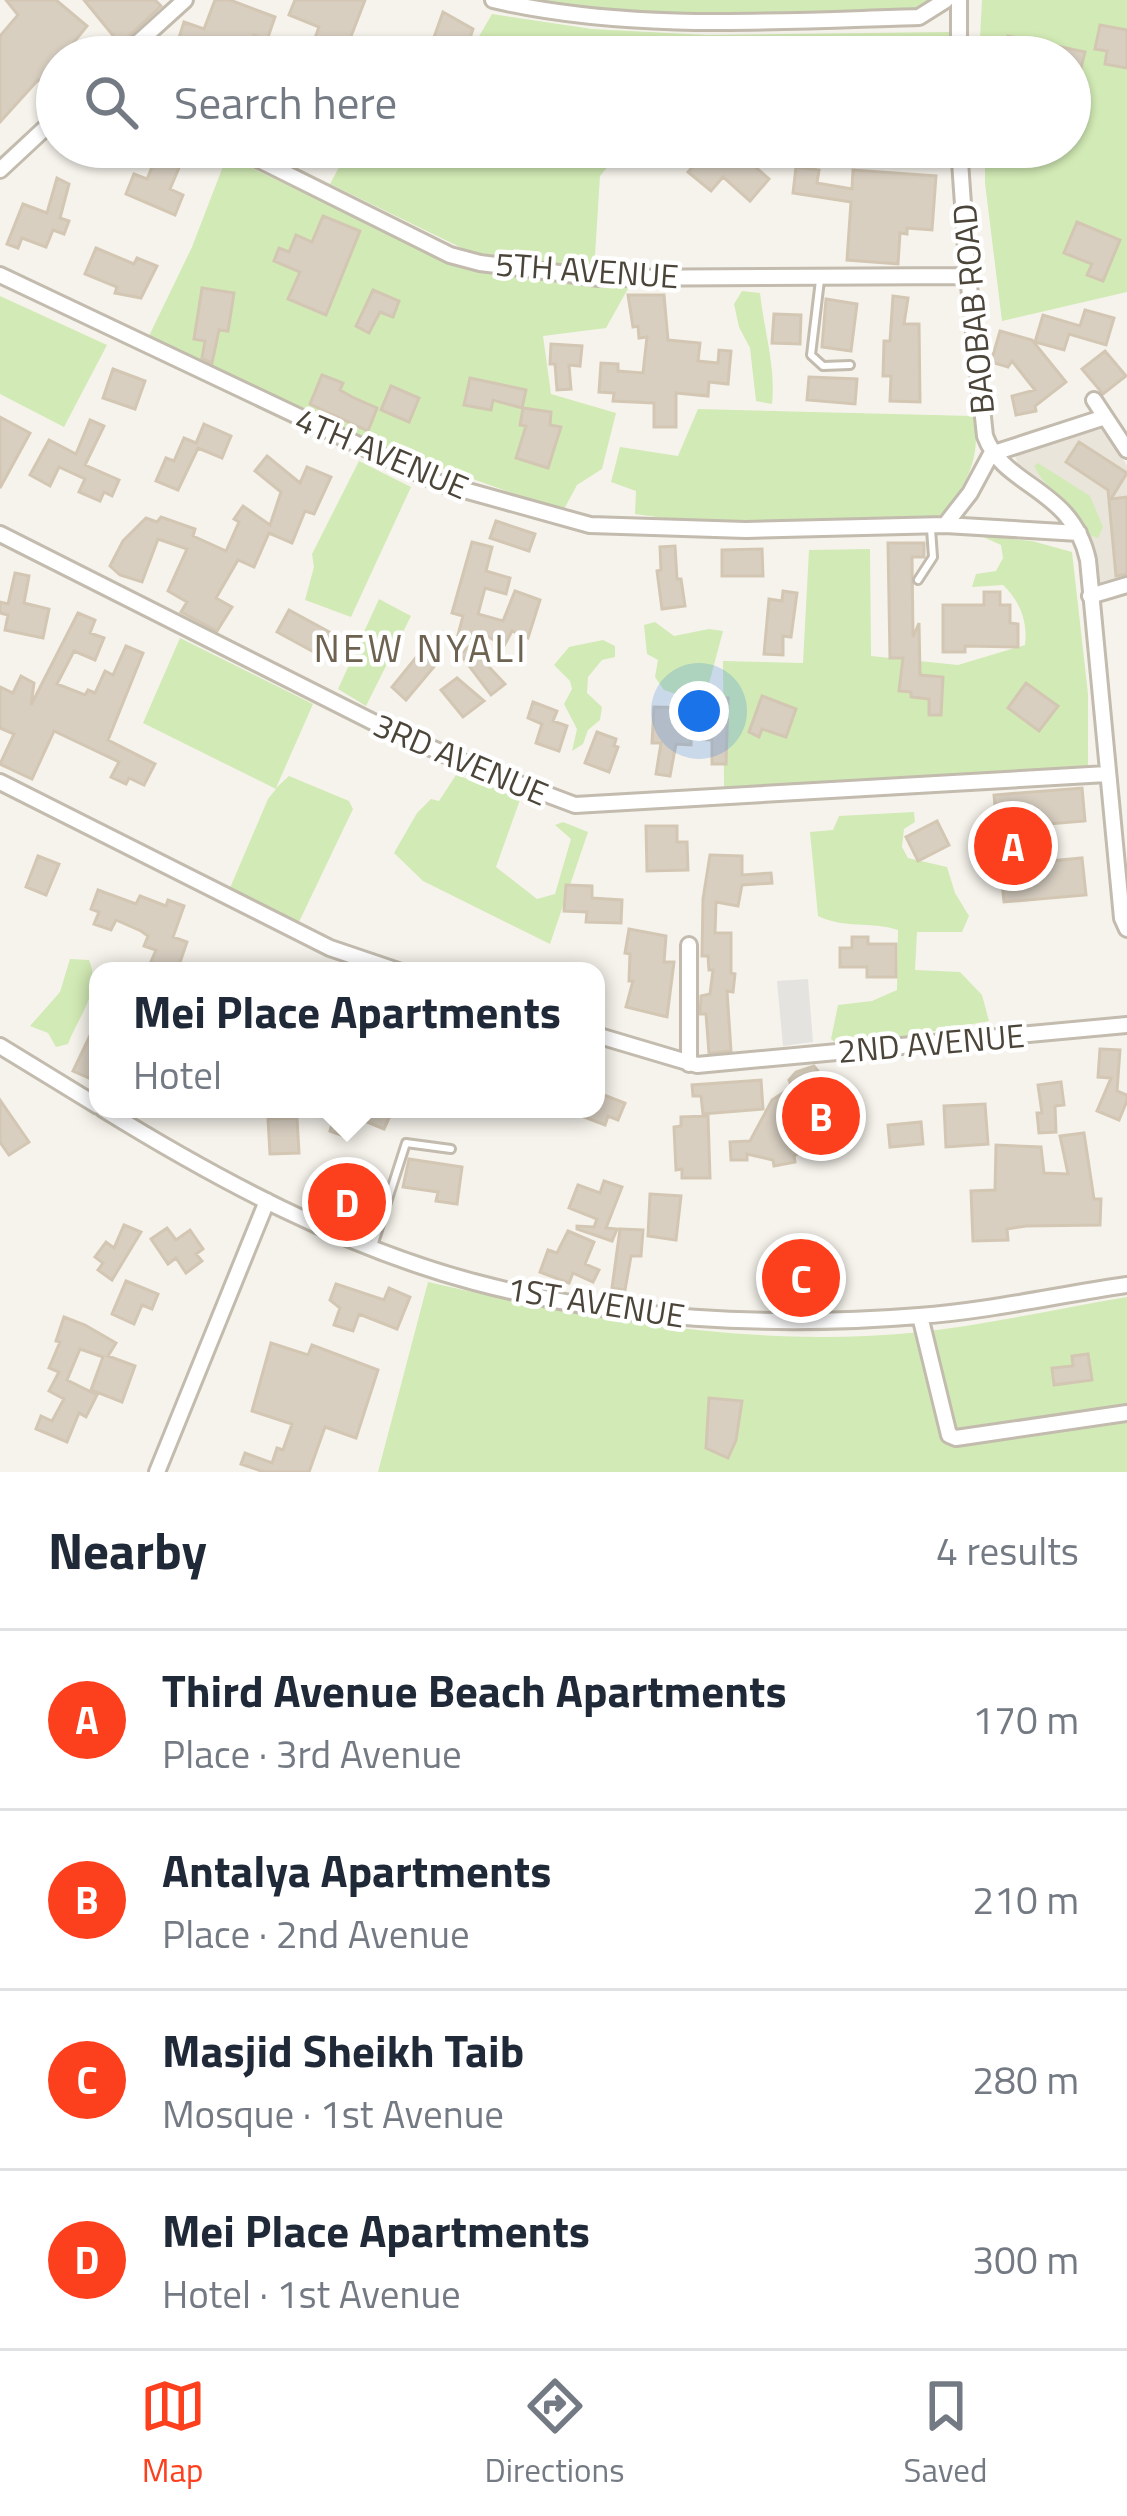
<!DOCTYPE html>
<meta charset="utf-8">
<style>
:root{--surface:#fff;--page:#f6f6f7;--text:#1f2937;--muted:#747a83;--line:#e0e1e3;--accent:#fc3f1d}
body{margin:0;font-family:"Titillium Web",sans-serif;background:var(--page);color:var(--text)}
.you{position:absolute;left:699px;top:711px;width:42px;height:42px;margin:-30px;border:9px solid #fff;border-radius:50%;background:#1a73e8;box-shadow:0 0 0 18px #1a73e833}
.badge{display:grid;place-items:center;width:78px;height:78px;border-radius:50%;background:var(--accent);color:#fff;font-size:39px;font-weight:700}
.pin{position:absolute;translate:-50% -50%;border:6px solid #fff;box-shadow:0 3px 12px #0006}
.popup{position:absolute;left:89px;top:962px;width:516px;height:156px;box-sizing:border-box;display:grid;place-content:center;border-radius:24px;background:var(--surface);filter:drop-shadow(0 3px 9px #0005);font-size:39px;white-space:nowrap;color:var(--muted)}
.popup b{font-size:45px;color:var(--text)}
.popup::after{content:'';position:absolute;left:50%;top:100%;margin-left:-24px;border:24px solid transparent;border-top-color:var(--surface)}
.list{margin:0;padding:0;list-style:none}
h2{display:flex;justify-content:space-between;align-items:center;height:156px;margin:0;padding:0 48px;font-size:51px}
h2 small{font-size:39px;font-weight:400;color:var(--muted)}
.list li{display:grid;grid-template-columns:78px 1fr auto;gap:36px;align-items:center;box-sizing:border-box;height:180px;padding:0 48px;border-top:3px solid var(--line)}
.list b{display:block;font-size:45px;white-space:nowrap}
.list p{margin:0;font-size:39px;white-space:nowrap;color:var(--muted)}
.list em{font-size:39px;font-style:normal;color:var(--muted)}
.icon{flex:none;width:66px;height:66px;fill:none;stroke:currentColor;stroke-width:2;stroke-linecap:round;stroke-linejoin:round}
.map{position:relative;flex:none;width:1127px;height:1472px;overflow:hidden}
.search{position:absolute;background:var(--surface);box-shadow:0 3px 9px #0004;left:36px;right:36px;top:36px;height:132px;display:flex;align-items:center;gap:30px;box-sizing:border-box;padding:0 42px;border-radius:66px;color:var(--muted);font-size:45px}
.sheet{height:876px;background:var(--surface)}
nav{display:flex;justify-content:space-around;align-items:center;box-sizing:border-box;height:168px;border-top:3px solid var(--line);background:var(--surface);font-size:33px;color:var(--muted)}
nav a{display:grid;justify-items:center;gap:6px}
nav .on{color:var(--accent)}
.map>svg:first-child{display:block}
.residential{fill:#eae5da}
.green{fill:#d2eab5}
.parking{fill:#e5e3e0}
.building{fill:#d8cfc1;stroke:#d3c7b4;stroke-width:3}
.lines{fill:none;stroke-linecap:round;stroke-linejoin:round}
.lane-casing{stroke:#c2bbae;stroke-width:12}
.street-casing{stroke:#c2bbae;stroke-width:20}
.lane{stroke:#fff;stroke-width:6}
.street{stroke:#fff;stroke-width:14}
.labels{text-anchor:middle;stroke-width:9;stroke-linejoin:round;paint-order:stroke}
.street-label{font-size:33px;fill:#4b4439;stroke:#fff}
.quarter-label{font-size:39px;letter-spacing:3px;fill:#6e6250;stroke:#fff}
</style>
<div class="map">
<svg width="1127" height="1472" viewBox="0 0 1127 1472">
<rect width="100%" height="100%" fill="#f6f3ec"/>
<!-- residential -->
<path class="residential" d="M1101,429L1127,465V583L1095,593L1090,533L1079,505L1020,468L1014,454Z"/>
<!-- green -->
<path class="green" d="M530,0H942L925,11L865,16L638,14L552,7Z
M982,0H1127V292L1002,321L985,183V147H1070V57H979Z
M492,14L592,29L707,35L949,32L950,57H467Z
M350,147H690L619,153L600,176L594,271L468,251L330,184Z
M227,156L388,233L480,270L630,285L606,328L543,336L551,394L616,413L602,469L577,485L563,511L369,442L148,338L192,247Z
M742,291L760,293C764,331 776,366 772,404L756,401L750,348L739,327L734,304Z
M0,296L107,345L64,427L0,394Z
M698,409L973,416C983,456 966,488 939,516L693,522L635,514L636,491L611,482L620,447L678,456Z
M359,461L411,487L351,617L305,600L314,567L312,554Z
M1038,463L1090,496L1103,527L1098,538L1087,534C1076,504 1048,494 1034,466Z
M981,536L1032,541L1072,552L1088,694V769L724,788L723,661L803,663L809,550L870,549L871,656L958,665L1025,645C1028,622 1020,601 1003,585L972,587L976,574L996,571L1003,558L1001,545Z
M379,599L411,616L366,706L338,689Z
M655,622L674,636L709,629L723,631L707,691L685,697L664,690L655,677L658,660L647,654L644,625Z
M180,638L313,704L276,788L289,776L349,801L353,809L298,924L230,888L268,799L276,789L143,723Z
M603,640L615,646V657L602,660L588,677L587,693L602,707L600,720L588,730L583,744L572,751L577,729L564,704L572,689L570,681L554,665L569,647Z
M456,775L521,797L496,867L537,899L555,894L571,839L555,825L563,822L588,832L550,944L423,881L394,853L417,813L431,799L439,801Z
M914,812L915,822L904,829L902,847L908,858L947,867L955,893L969,916L962,932H917L915,970L960,972L982,995L989,1021L842,1048L831,1039L838,1005L872,1001L897,990L898,930C870,921 845,929 818,916L810,832L833,830L839,816Z
M70,959L89,960C102,991 79,1015 68,1044L56,1047L48,1033L30,1026L60,992Z
M428,1282C585,1318 749,1348 910,1333C982,1326 1055,1309 1127,1297V1472H378Z"/>
<!-- parking -->
<path class="parking" d="M808,979L813,1042L783,1046L777,981Z"/>
<!-- building -->
<path class="building" d="M6,0H56L87,26L62,57H57V63L41,82L38,80L0,122V36L18,15Z
M84,0H155L161,6L120,44Z
M215,0H230L275,17L267,40L254,35L247,57H218L177,44L184,22L204,29Z
M295,0H365L343,57H308L319,27L289,15Z
M443,12L473,29L470,38L516,57H401L432,43Z
M1100,25L1127,30V68L1105,64L1107,51L1095,49Z
M1008,36L1085,52L1075,92H1070V57H1004Z
M735,149L769,179L750,201L723,177L711,191L688,172L702,156L709,162L717,154L725,161Z
M158,153L181,163L170,189L183,195L175,215L126,194L134,174L147,179Z
M796,167L819,170L817,183L852,189L853,170L936,176L932,230L907,228V234L900,233L898,264L847,260L851,202L793,193Z
M57,178L69,184L60,218L69,221L64,234L53,230L46,247L22,238L18,248L7,244L23,204L47,213Z
M323,216L360,231L326,315L288,299L300,272L274,261L279,248L289,252L296,235L312,242Z
M1077,222L1120,240L1103,281L1087,275L1092,264L1064,253Z
M96,248L134,264L137,258L157,266L141,298L115,293L117,287L85,274Z
M202,288L234,293L228,331L219,330L212,363L202,358L205,341L194,339Z
M373,290L399,301L393,317L380,312L369,333L356,326Z
M628,295H664L668,340L700,343L698,361L718,363L719,350L731,351L728,384L709,382L708,396L676,393V427H654V403L613,401L614,393L599,392L601,363L618,364V371L643,373L647,337L639,338L638,326L633,327Z
M893,296L908,298L904,324H919L920,402L890,401L891,376H883L884,341H890Z
M826,299L857,304L851,351L822,347Z
M1085,310L1114,318L1106,345L1069,334L1064,350L1035,342L1043,315L1080,326Z
M774,314L801,315L800,344L772,343Z
M1000,331L1032,340L1066,382L1035,406L1036,411L1016,415L1012,396L1035,390L1012,361L1008,367L991,362Z
M551,344L582,346L580,366L569,365L571,389L557,390L555,364H550Z
M1105,351L1126,376L1103,394L1082,369Z
M113,369L145,381L135,409L103,398Z
M322,375L343,383L340,390L352,397L377,408L368,431L310,404Z
M809,377L857,379L855,404L807,400Z
M470,378L526,390L522,408L493,400L491,410L464,405Z
M391,386L419,398L409,422L381,410Z
M523,408L551,412L550,425L561,427L548,468L516,458L526,426L520,425Z
M0,417L30,433L0,488Z
M90,420L104,426L85,465L119,480L112,496L104,492L100,501L79,492L85,479L59,467L50,486L30,475L49,440L76,454Z
M204,424L231,436L222,458L198,448L178,490L156,481L166,458L174,461L184,438L196,443Z
M1079,442L1127,473L1111,499L1127,497V574L1116,576L1108,490L1066,462Z
M267,456L300,483L307,467L331,477L314,514L305,511L292,543L269,533L254,567L238,560L216,598L232,607L217,631L181,612L187,602L168,591L187,549L158,539L142,582L120,575L110,566L123,541L146,518L157,522L161,517L195,529L193,536L226,551L239,522L234,519L243,506L270,525L281,492L255,471Z
M496,521L535,534L529,551L490,538Z
M472,542L492,547L486,571L510,578L506,594L485,588L478,614L503,621L515,591L540,600L528,638L512,631L504,646L482,633L476,653L505,684L491,695L460,654L477,640L458,635L463,616L452,613Z
M888,543H924V557H912L913,637L919,623L920,675L943,677L941,715H929V699L911,697V692L899,691L903,658H890Z
M675,546L677,579H681L685,606L662,609L657,571L661,570L660,547Z
M762,549L763,576H722V550Z
M15,573L29,576L24,603L49,609L43,638L5,630L8,615L0,613V602L8,604Z
M783,591L797,593L791,637L783,636V655L764,654L769,599L782,601Z
M984,592H1000V605H1010V623L1018,624V647L965,646V652H943V605H984Z
M289,610L335,635L323,657L277,632Z
M78,613L95,620L90,633L104,638L95,660L74,651L57,684L85,695L88,690L95,693L105,671L113,675L126,646L143,653L108,740L155,764L144,785L129,778L126,784L111,777L119,762L54,731L32,779L0,764L14,734L0,728V687L13,693L21,676L34,683L31,705Z
M423,649L438,662L406,700L392,687Z
M457,678L484,701L463,717L441,690Z
M1026,683L1058,706L1039,731L1008,708Z
M762,696L796,709L786,737L762,729L759,737L749,732Z
M703,698H728L726,764H712V740L691,739V745L676,744L670,776L656,774L661,743H652L654,707L703,708Z
M533,702L557,711L553,721L567,726L559,751L536,743L542,724L528,718Z
M597,732L616,739L614,746L618,747L609,772L585,763Z
M1082,788L1085,821L1036,825L1039,862L1082,858L1086,895L1004,902L1000,860L990,861L988,835L998,834L994,795Z
M937,821L949,845L918,861L906,837Z
M646,826H677V842H687L688,870L647,871Z
M710,855L742,856V875L771,873L772,883L742,885L738,906L716,902L715,933H731V973L735,974L733,992L727,991L731,1051L709,1053L706,1014H700L701,996L710,994L713,970H709L708,956H702L703,899Z
M38,856L59,864L46,895L26,887Z
M566,885L592,886V898L622,900L621,923L586,922L587,912L564,911Z
M98,890L136,904L140,896L166,906L168,900L184,906L173,937L187,942L177,971H147L156,950L144,946L148,936L141,931L116,920L111,930L94,924L99,912L91,909Z
M629,929L666,936L664,962H674L667,1017L626,1007L633,981H629L630,954L625,953Z
M852,937H868V944H896V977H867V967H840V948H852Z
M98,1019V1082L73,1071Z
M1100,1049L1120,1050L1117,1091L1127,1095V1101L1119,1120L1097,1111L1111,1078L1098,1077Z
M814,1066L824,1079L833,1080L838,1096L831,1099L825,1134L819,1141L794,1156L795,1162L774,1166L773,1160L747,1154V1160H731L730,1142L750,1141L772,1100L792,1087L789,1080L796,1072Z
M761,1080L763,1109L703,1114L701,1096H693L692,1085Z
M1061,1082L1064,1105L1055,1106L1056,1132L1039,1133L1037,1113H1042L1038,1085Z
M596,1092L625,1103L618,1120L608,1116L605,1125L566,1110L596,1109Z
M0,1100L29,1142L9,1155L0,1142Z
M985,1104L988,1144L946,1147L944,1106Z
M337,1109H393L384,1129L348,1114L341,1135L330,1131Z
M708,1116L710,1178H682V1169L676,1170L674,1127L681,1126V1117Z
M297,1118L299,1153L270,1154L268,1119Z
M921,1122L923,1144L890,1147L888,1125Z
M1084,1133L1094,1199H1101L1100,1225L1026,1226L1007,1229L1008,1240L973,1241L971,1191L995,1190L996,1145L1041,1147L1044,1173L1068,1174L1060,1136Z
M409,1159L462,1167L457,1204L436,1201L438,1192L403,1187Z
M338,1174L367,1184L355,1220L326,1210Z
M604,1181L622,1187L606,1228L617,1229L612,1241L577,1229V1226L594,1227L597,1219L569,1208L578,1185L600,1193Z
M650,1194L681,1196L676,1240L648,1236Z
M124,1225L141,1232L112,1280L98,1270L103,1263L95,1257L106,1242L114,1248Z
M167,1228L176,1240L190,1230L203,1249L196,1254L202,1261L186,1273L176,1258L168,1264L151,1239Z
M620,1229L643,1230L641,1256H631L625,1290L612,1288Z
M568,1231L594,1242L585,1264L599,1270L593,1282L573,1273L569,1283L540,1272L548,1250L557,1253Z
M808,1247L825,1256L819,1274L822,1276L806,1306L783,1293L787,1282L779,1279L789,1260L796,1263Z
M126,1281L158,1294L152,1309L142,1305L134,1324L112,1314Z
M336,1284L384,1300L389,1288L410,1297L397,1329L359,1314L353,1331L334,1325L340,1308L330,1300Z
M64,1317L85,1325L116,1343L108,1356L135,1366L122,1402L91,1390L103,1357L80,1349L67,1380L97,1395L86,1417L79,1413L67,1442L36,1429L41,1416L52,1421L64,1399L49,1391L59,1372L49,1368L60,1342L56,1341Z
M271,1343L308,1355L312,1345L378,1370L356,1438L325,1427L309,1472H264L241,1464L245,1453L272,1463L277,1448L283,1450L292,1424L252,1411Z
M1088,1354L1092,1380L1054,1385L1052,1368L1073,1366L1072,1356Z
M709,1398L742,1401L736,1440L728,1458L706,1448Z"/>
<g class="lines">
<!-- lane casing -->
<g class="lane-casing">
<path id="lane" d="M820,280L811,355L823,366L850,365
M918,580L933,557L931,529
M373,1246L406,1143L451,1149"/>
</g>
<!-- street casing -->
<g class="street-casing">
<path id="street" d="M493,0C630,32 780,21 919,17L946,0
M959,0V57
M122,57L185,0
M233,147L450,255L480,263L599,278L968,276
M959,147L968,276L985,436C1004,488 1072,487 1088,560L1122,918L1127,929
M0,170L57,117
M0,275L439,483L590,525L746,530L945,525L1079,533
M1094,400L1127,450
M945,525L970,493L991,454L1105,417
M0,534L377,724L469,765L575,805L1107,774
M1090,596L1127,585
M0,782L330,948L398,971
M596,1035L697,1065L1127,1025
M0,1046L98,1106
M689,1064V945
M103,1109C218,1180 343,1247 474,1282C617,1320 772,1328 919,1316C988,1311 1058,1295 1127,1285
M920,1316L949,1435L956,1438L1127,1413
M157,1472L267,1201"/>
</g>
<!-- lane -->
<use href="#lane" class="lane"/>
<!-- street -->
<use href="#street" class="street"/>
</g>
<g class="labels">
<!-- street labels -->
<g class="street-label">
<text transform="translate(587 270) rotate(4)" y="12">5TH AVENUE</text>
<text transform="translate(973 309) rotate(-95)" y="12">BAOBAB ROAD</text>
<text transform="translate(382 453) rotate(23)" y="12">4TH AVENUE</text>
<text transform="translate(461 759) rotate(23)" y="12">3RD AVENUE</text>
<text transform="translate(931 1043) rotate(-5)" y="12">2ND AVENUE</text>
<text transform="translate(596 1302) rotate(9)" y="12">1ST AVENUE</text>
</g>
<!-- quarter labels -->
<g class="quarter-label">
<text x="421" y="662">NEW NYALI</text>
</g>
</g>
</svg>
<div class="you"></div>
<div class="pin badge" style="left:1013px;top:846px">A</div>
<div class="pin badge" style="left:821px;top:1116px">B</div>
<div class="pin badge" style="left:801px;top:1278px">C</div>
<div class="pin badge" style="left:347px;top:1202px">D</div>
<div class="popup"><b>Mei Place Apartments</b>Hotel</div>
<div class="search"><svg class="icon" aria-label="search" viewBox="0 0 24 24"><circle cx="10" cy="10" r="6"/><path d="M15 15l6 6"/></svg>Search here</div>
</div>
<section class="sheet">
<h2>Nearby<small>4 results</small></h2>
<ul class="list">
<li><span class="badge">A</span><div><b>Third Avenue Beach Apartments</b><p>Place · 3rd Avenue</p></div><em>170 m</em></li>
<li><span class="badge">B</span><div><b>Antalya Apartments</b><p>Place · 2nd Avenue</p></div><em>210 m</em></li>
<li><span class="badge">C</span><div><b>Masjid Sheikh Taib</b><p>Mosque · 1st Avenue</p></div><em>280 m</em></li>
<li><span class="badge">D</span><div><b>Mei Place Apartments</b><p>Hotel · 1st Avenue</p></div><em>300 m</em></li>
</ul>
</section>
<nav>
<a class="on"><svg class="icon" aria-label="map" viewBox="0 0 24 24"><path d="M3 6l6-2 6 2 6-2v14l-6 2-6-2-6 2zM9 4v14M15 6v14"/></svg>Map</a>
<a><svg class="icon" aria-label="directions" viewBox="0 0 24 24"><path d="M12 3l9 9-9 9-9-9zM9 14v-3h6M13 9l2 2-2 2"/></svg>Directions</a>
<a><svg class="icon" aria-label="saved" viewBox="0 0 24 24"><path d="M7 4h10v16l-5-4-5 4z"/></svg>Saved</a>
</nav>
